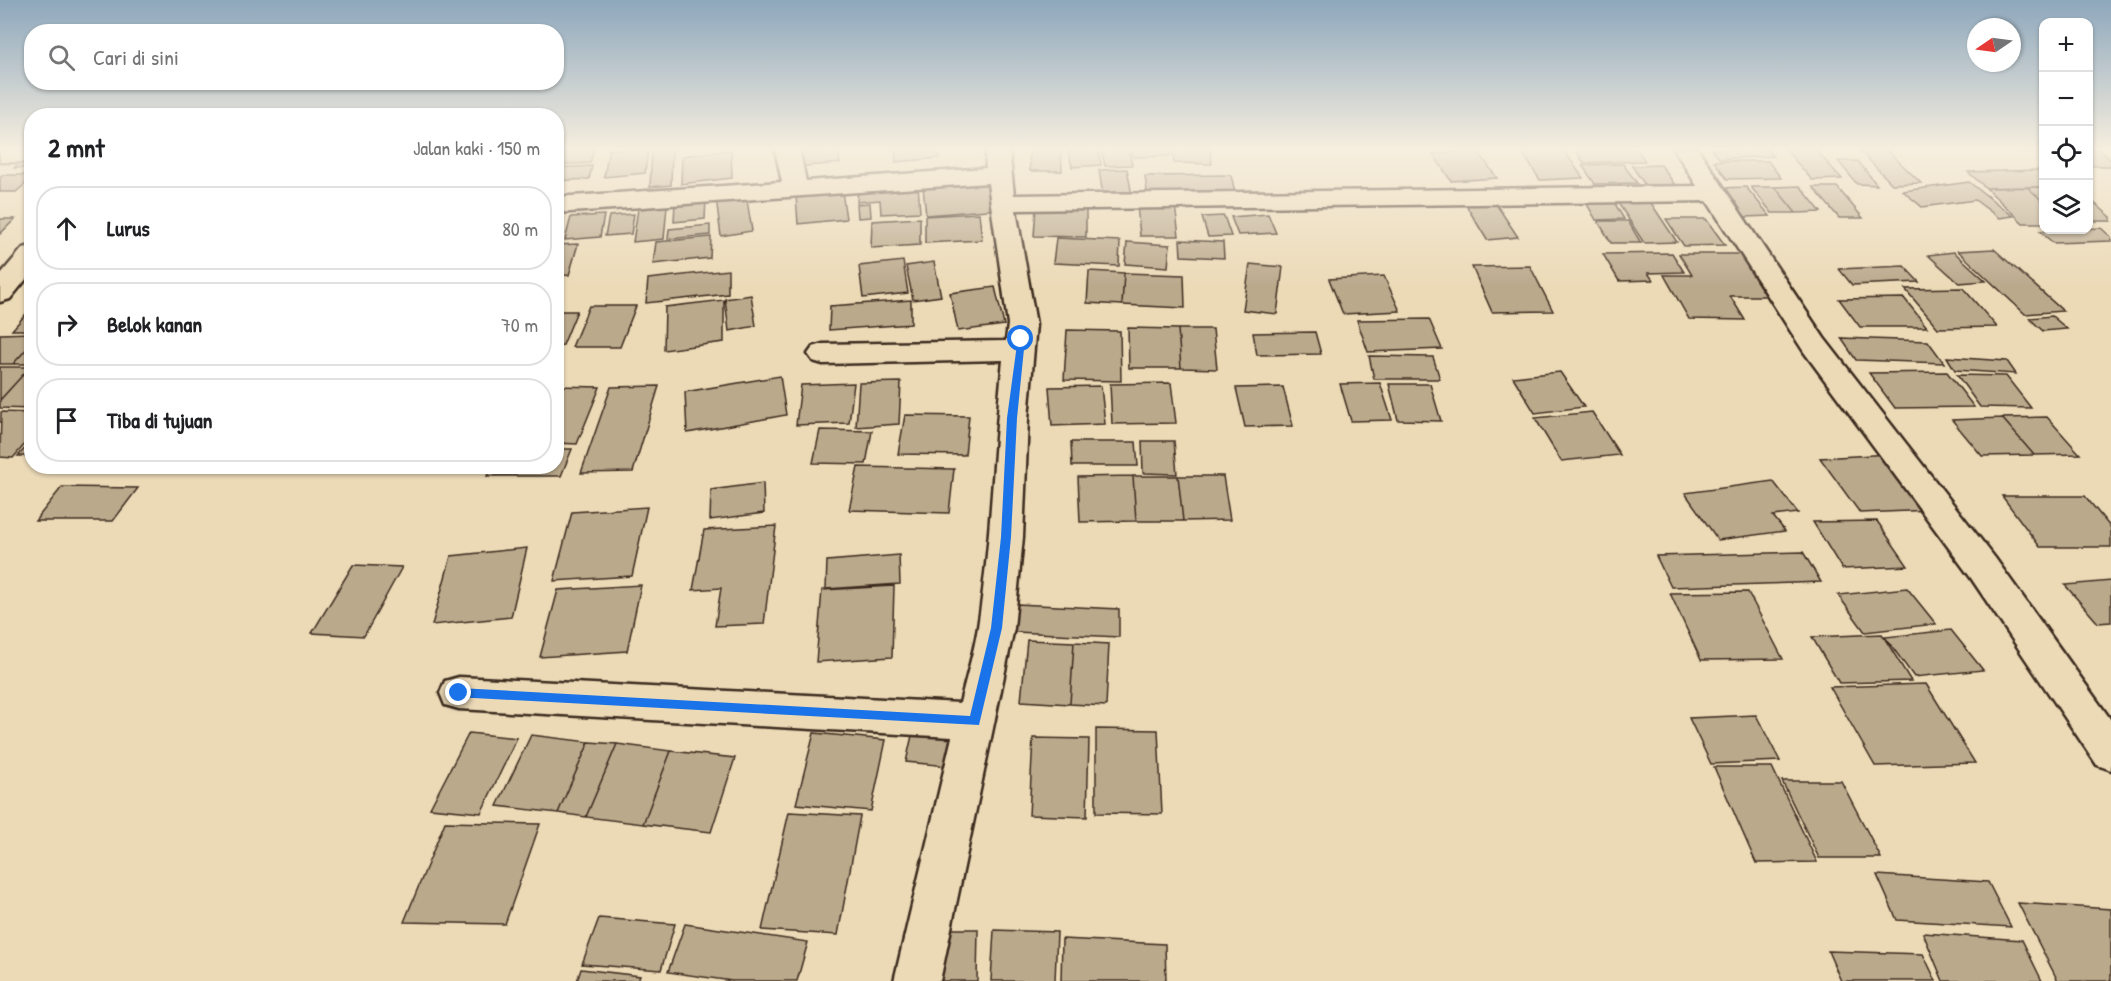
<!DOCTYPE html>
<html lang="id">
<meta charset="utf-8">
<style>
:root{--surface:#fff;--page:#f2f2f2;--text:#202124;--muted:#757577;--line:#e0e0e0}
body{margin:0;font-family:"Patrick Hand",sans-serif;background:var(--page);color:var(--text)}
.controls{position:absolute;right:18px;top:18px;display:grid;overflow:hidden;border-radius:12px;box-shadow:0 2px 4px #0004}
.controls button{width:54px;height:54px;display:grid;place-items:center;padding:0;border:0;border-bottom:2px solid var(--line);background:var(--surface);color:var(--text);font:30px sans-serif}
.compass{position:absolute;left:1967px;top:18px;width:54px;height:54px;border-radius:50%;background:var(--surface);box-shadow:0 2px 4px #0004;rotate:257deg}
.stop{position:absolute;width:18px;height:18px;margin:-14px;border:4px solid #1a73e8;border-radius:50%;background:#fff}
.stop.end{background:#1a73e8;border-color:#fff;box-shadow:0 2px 6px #0008}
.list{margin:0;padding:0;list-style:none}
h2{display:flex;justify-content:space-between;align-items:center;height:78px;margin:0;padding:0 24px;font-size:26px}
h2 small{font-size:20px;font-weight:400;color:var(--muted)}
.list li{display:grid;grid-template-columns:39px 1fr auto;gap:18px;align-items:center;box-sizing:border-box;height:84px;margin:0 12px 12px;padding:0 12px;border:2px solid var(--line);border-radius:24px}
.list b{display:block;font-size:22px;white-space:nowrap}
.list em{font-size:20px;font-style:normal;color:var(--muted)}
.icon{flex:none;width:33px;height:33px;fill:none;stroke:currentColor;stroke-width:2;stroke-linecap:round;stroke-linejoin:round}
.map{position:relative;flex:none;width:2111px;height:981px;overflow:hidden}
.search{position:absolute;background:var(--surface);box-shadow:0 2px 4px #0004;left:24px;top:24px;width:540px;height:66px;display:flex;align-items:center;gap:15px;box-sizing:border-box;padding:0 21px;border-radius:24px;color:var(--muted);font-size:22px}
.panel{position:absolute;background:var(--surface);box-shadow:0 2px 4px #0004;left:24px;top:108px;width:540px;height:366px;border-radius:24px}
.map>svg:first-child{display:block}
.building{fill:#bba98c;stroke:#3b2a1e;stroke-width:1.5}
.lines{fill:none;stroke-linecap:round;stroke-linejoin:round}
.minor-casing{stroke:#3b2a1e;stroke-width:5}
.minor{fill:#ecdab7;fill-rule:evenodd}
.route{fill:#1a73e8}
</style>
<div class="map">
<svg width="2111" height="981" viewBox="0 0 2111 981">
<rect width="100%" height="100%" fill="#ecdab7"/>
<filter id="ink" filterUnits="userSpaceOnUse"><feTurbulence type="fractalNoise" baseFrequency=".0167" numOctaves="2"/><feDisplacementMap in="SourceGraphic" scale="12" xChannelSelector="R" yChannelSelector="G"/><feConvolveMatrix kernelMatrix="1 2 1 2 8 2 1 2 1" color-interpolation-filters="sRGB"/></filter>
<g filter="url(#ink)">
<!-- building -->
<path class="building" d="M556,149H594L590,163L556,165Z
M609,149H648L645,173L604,177Z
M652,149H672L671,185L650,187Z
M838,149L840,163L795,167L794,154Z
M895,149H937L939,158L896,162Z
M1029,149H1061L1062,171H1030Z
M1068,149H1098L1101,165L1072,167Z
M1101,149H1128L1132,165L1105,166Z
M1131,149H1169L1170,156L1133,157Z
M1172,149H1210L1212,164L1174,163Z
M1520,149H1563L1583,178L1540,180Z
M1575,149H1637L1645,161L1584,163Z
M1711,149H1767L1773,156L1720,159Z
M1815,149L1842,179L1812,180L1786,150Z
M2016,149H2044V153L2019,152Z
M2088,149H2099L2111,160V166H2092L2088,163Z
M731,150L732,178L681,184L682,156Z
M1477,150L1497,178L1451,181L1433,154Z
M1887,150L1921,183L1892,184L1860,151Z
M26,157H32V168H14Z
M1714,161H1768L1781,178L1727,179Z
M1838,161H1858L1877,185L1857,184Z
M1623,164L1637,183L1595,184L1582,165Z
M1661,165L1677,188H1647L1632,166Z
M592,166L589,179L556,181V168Z
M1127,169L1132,195L1103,196L1099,170Z
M2038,170L2044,175V187L1986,188L1968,172Z
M3,175H32V178L16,192H0V178Z
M1231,175L1236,197L1148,198L1145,176Z
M993,181L999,209L926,215L923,187Z
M1969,182L2013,216L1999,218L1975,200L1922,207L1903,191Z
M918,185L920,212L881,214L880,200L857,202L858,189Z
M1800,186L1821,212L1796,213L1775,187Z
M1746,187L1770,216L1744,217L1721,188Z
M1751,187H1775L1796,213H1772Z
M1813,187H1837L1863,218H1839Z
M2027,187H2044V202Z
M2027,187L2044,202V223H2023L1986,188Z
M842,191L846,219L798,224L796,196Z
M746,194L752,231L721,236L716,198Z
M1583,197H1611L1624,219L1596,220Z
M1647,197L1677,242L1644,243L1615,198Z
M706,199L705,219L674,222L675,202Z
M1494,201L1518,237L1487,240L1464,202Z
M2088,201H2092L2111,217V221H2088Z
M870,203L871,217L858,218L857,204Z
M1137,205H1175L1179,236H1140Z
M667,206L664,239L633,242L638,209Z
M1036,208L1086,209V237L1034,236Z
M979,213L982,240L925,243V216Z
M634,214L631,234L605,236L609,216Z
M1268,214L1276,233L1238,235L1231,217Z
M604,215L600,237L565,240L571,217Z
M1224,216L1231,236L1208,237L1202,217Z
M920,218V245L871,248L872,221Z
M0,219H15L0,234Z
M1666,219H1706L1725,245L1684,246Z
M1598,221H1628L1641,243H1611Z
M710,225V235L668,239L669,229Z
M2101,228L2111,237V241L2053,243L2040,231Z
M711,237L710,258L653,264L656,242Z
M1056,238L1120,241L1119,266L1053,263Z
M1180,240L1223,242L1224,258L1181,256Z
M1127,242L1170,245L1168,267L1125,264Z
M578,244L569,275L556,276V245Z
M1994,249L2063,311L2025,314L1958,251Z
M1954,252L1986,281L1959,283L1928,255Z
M1672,253L1684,272L1648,273L1653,280L1619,281L1603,254Z
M1679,254H1740L1767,296H1730L1745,320L1689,319L1664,275H1692Z
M903,261L908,293L863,298L859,266Z
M934,262L941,296L913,300L906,266Z
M1250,264L1283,267L1277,314L1243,310Z
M1530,266L1553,311L1492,312L1472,267Z
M1904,266L1919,282L1852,285L1839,269Z
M728,270V294L646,303L648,279Z
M1089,271L1124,273L1122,305L1087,303Z
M1124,273L1184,275L1185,308L1122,305Z
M1384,276L1400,311L1343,314L1329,279Z
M995,287L1004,325L958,331L950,293Z
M1963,288L1997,327L1938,328L1905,289Z
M751,295L756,326L729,331L725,299Z
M1904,298L1927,327H1860L1839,299Z
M724,300V342L664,350L665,307Z
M911,300V324L829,330L830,306Z
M589,306H636L620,347H572Z
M556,311H577L563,345L556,346Z
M26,314H32V330H12Z
M2052,316L2067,329L2043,331L2029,318Z
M1429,319L1442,349L1368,352L1357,320Z
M1128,328L1178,329L1181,368H1129Z
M1178,329H1213L1217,369L1181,368Z
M1067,330L1120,331L1121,381L1064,380Z
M1315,332L1321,354L1257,355L1253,333Z
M32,333V343L13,364H0V334Z
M1841,338L1928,341L1944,363L1856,360Z
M32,343V364H13Z
M1369,356L1433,357L1440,379H1374Z
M1947,357L2007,361L2016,374L1955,370Z
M0,367H30L0,400Z
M30,367L32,409L0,408V400Z
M1560,372L1584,407L1535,413L1513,377Z
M1947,372L1974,407L1895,408L1869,373Z
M1957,375L2006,376L2031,408L1980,407Z
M780,376L786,415L687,433L685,392Z
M901,382L899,424L856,427L859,383Z
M854,383L849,423L796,425L801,385Z
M1171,383L1176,423L1112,424L1110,384Z
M1380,383L1392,420L1351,421L1340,384Z
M1389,384H1430L1441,421L1398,420Z
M556,386L600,387L577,444L556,443Z
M659,386L633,472L581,473L611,387Z
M1101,386L1105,424L1052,426L1049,387Z
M1283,387L1293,426L1245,427L1236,388Z
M1,412L32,413V436L13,458L0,457Z
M1592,412L1620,455L1561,461L1535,418Z
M905,415L969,416L965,455L898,454Z
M2047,417L2080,454L2034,455L2002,418Z
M2002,418L2034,455L1982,456L1952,420Z
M820,430L872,431L866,464L813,463Z
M32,441V456H18Z
M1142,441H1174L1177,474L1143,473Z
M1071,442H1136L1138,466H1072Z
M556,449H572L561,476H487L492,466H556Z
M1890,454L1932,510L1860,513L1820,458Z
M59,466H107L57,469Z
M858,467L954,469L949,513L849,510Z
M1133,476H1178L1183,521H1136Z
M1133,476L1136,521L1080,522L1078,477Z
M1178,476H1223L1230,520L1183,521Z
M1773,481L1798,513L1773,516L1785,531L1718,540L1685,493Z
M763,483L764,513L710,520L711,490Z
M62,487L138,488L113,521H35Z
M2002,496H2085L2111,528V547H2040Z
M647,507L632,576L554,581L572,512Z
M1877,521L1908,566L1842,569L1813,522Z
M776,526L764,624L715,626L721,588L693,590L704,530Z
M527,548L511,617L432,625L451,556Z
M1803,552L1821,582L1671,587L1656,556Z
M899,555L900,584L826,589L827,561Z
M353,565L402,567L364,636L312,633Z
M2111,581V622L2098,623L2065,585Z
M641,585L627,651L540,657L558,590Z
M894,586L892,657L816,662L822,590Z
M1907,588L1936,624L1865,632L1838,595Z
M1748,592L1783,659L1701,660L1670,593Z
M1017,604L1119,609V637L1015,632Z
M1951,630L1983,670L1914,677L1885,637Z
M1882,634L1911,681L1839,683L1812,637Z
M1027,640L1074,642L1070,704L1021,701Z
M1074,642L1109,644L1106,706L1070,704Z
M1926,684L1975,763L1875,766L1830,687Z
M1756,715L1780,761L1711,764L1689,718Z
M1096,729L1158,730L1162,814L1096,813Z
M913,731L955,734L948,766L906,762Z
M469,733L517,738L481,813L430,808Z
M814,733L886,740L871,811L796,804Z
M531,735L589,742L558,813L497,806Z
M1033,738L1089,739L1087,817L1029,815Z
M589,742L617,744L586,817L558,813Z
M617,744L671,751L643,824L586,817Z
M671,751L735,758L711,832L643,824Z
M1714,767H1772L1817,862L1756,863Z
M1782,781H1841L1881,858H1819Z
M789,812L860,816L838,935L762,930Z
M445,822L540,824L505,924L404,922Z
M1877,875L1988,882L2011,927L1897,920Z
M2018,903L2111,909V981H2058Z
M599,918L675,924L661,970L582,964Z
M685,924L808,942L797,981H732L668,972Z
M938,929H978L977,981H936Z
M994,930L1057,932L1055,981H991Z
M1923,933L2022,940L2042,981H1943Z
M1062,939L1165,944L1166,981H1061Z
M1828,951L1923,954L1936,981H1841Z
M581,969L640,976L638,981H577Z"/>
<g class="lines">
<!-- minor casing -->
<g class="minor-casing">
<path id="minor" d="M0,149H32V162H0Z
M775,149H799L806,181L986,168L985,149H1009L1014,195L1697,186L1674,149H1698L1824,338L1995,558L2111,720V770L2097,765L1971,578L1804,352L1707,201L1016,210L1036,324L1028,419L1023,537L1014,628L940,981H894L952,737L459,709L445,705L440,693L445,681L459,677L960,703C966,678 974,652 978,627C992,538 993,449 1003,360L823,364L813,361L808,354L813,347L823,344L1006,341L1008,324L988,183L556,213V197L782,182Z
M32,246V272L10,299L0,302V275L23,248Z"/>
</g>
<!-- minor -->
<use href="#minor" class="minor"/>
</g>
</g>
<!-- sky -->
<linearGradient id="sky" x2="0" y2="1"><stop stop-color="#8da7bc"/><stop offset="0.52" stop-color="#f6eedf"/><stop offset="1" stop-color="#f6eedf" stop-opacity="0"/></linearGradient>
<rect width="2111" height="286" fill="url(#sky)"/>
<!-- route -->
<path class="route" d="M1018,337L1025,339L1017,418L1011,537L1002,628L979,725L455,697V690L459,688L970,716L991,628L1001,537L1007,418Z"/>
</svg>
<div class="controls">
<button>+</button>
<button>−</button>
<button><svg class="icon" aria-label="locate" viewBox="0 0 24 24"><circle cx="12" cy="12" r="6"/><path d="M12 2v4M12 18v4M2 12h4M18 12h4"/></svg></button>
<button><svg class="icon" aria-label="layers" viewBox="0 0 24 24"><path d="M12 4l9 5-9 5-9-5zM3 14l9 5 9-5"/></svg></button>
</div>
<svg class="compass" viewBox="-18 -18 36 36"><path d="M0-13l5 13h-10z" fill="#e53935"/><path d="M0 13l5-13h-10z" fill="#757577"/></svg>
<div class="stop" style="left:1021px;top:339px"></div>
<div class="stop end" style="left:459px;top:693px"></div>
<div class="search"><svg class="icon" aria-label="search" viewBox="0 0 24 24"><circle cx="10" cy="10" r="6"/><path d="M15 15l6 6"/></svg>Cari di sini</div>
<section class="panel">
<h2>2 mnt<small>Jalan kaki · 150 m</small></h2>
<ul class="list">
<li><svg class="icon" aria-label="ahead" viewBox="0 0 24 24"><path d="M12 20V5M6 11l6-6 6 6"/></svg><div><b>Lurus</b></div><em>80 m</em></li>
<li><svg class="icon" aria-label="right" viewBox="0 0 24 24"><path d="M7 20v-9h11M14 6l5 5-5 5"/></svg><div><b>Belok kanan</b></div><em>70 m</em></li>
<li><svg class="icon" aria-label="arrive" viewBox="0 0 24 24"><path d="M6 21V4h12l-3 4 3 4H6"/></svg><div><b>Tiba di tujuan</b></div></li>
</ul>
</section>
</div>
